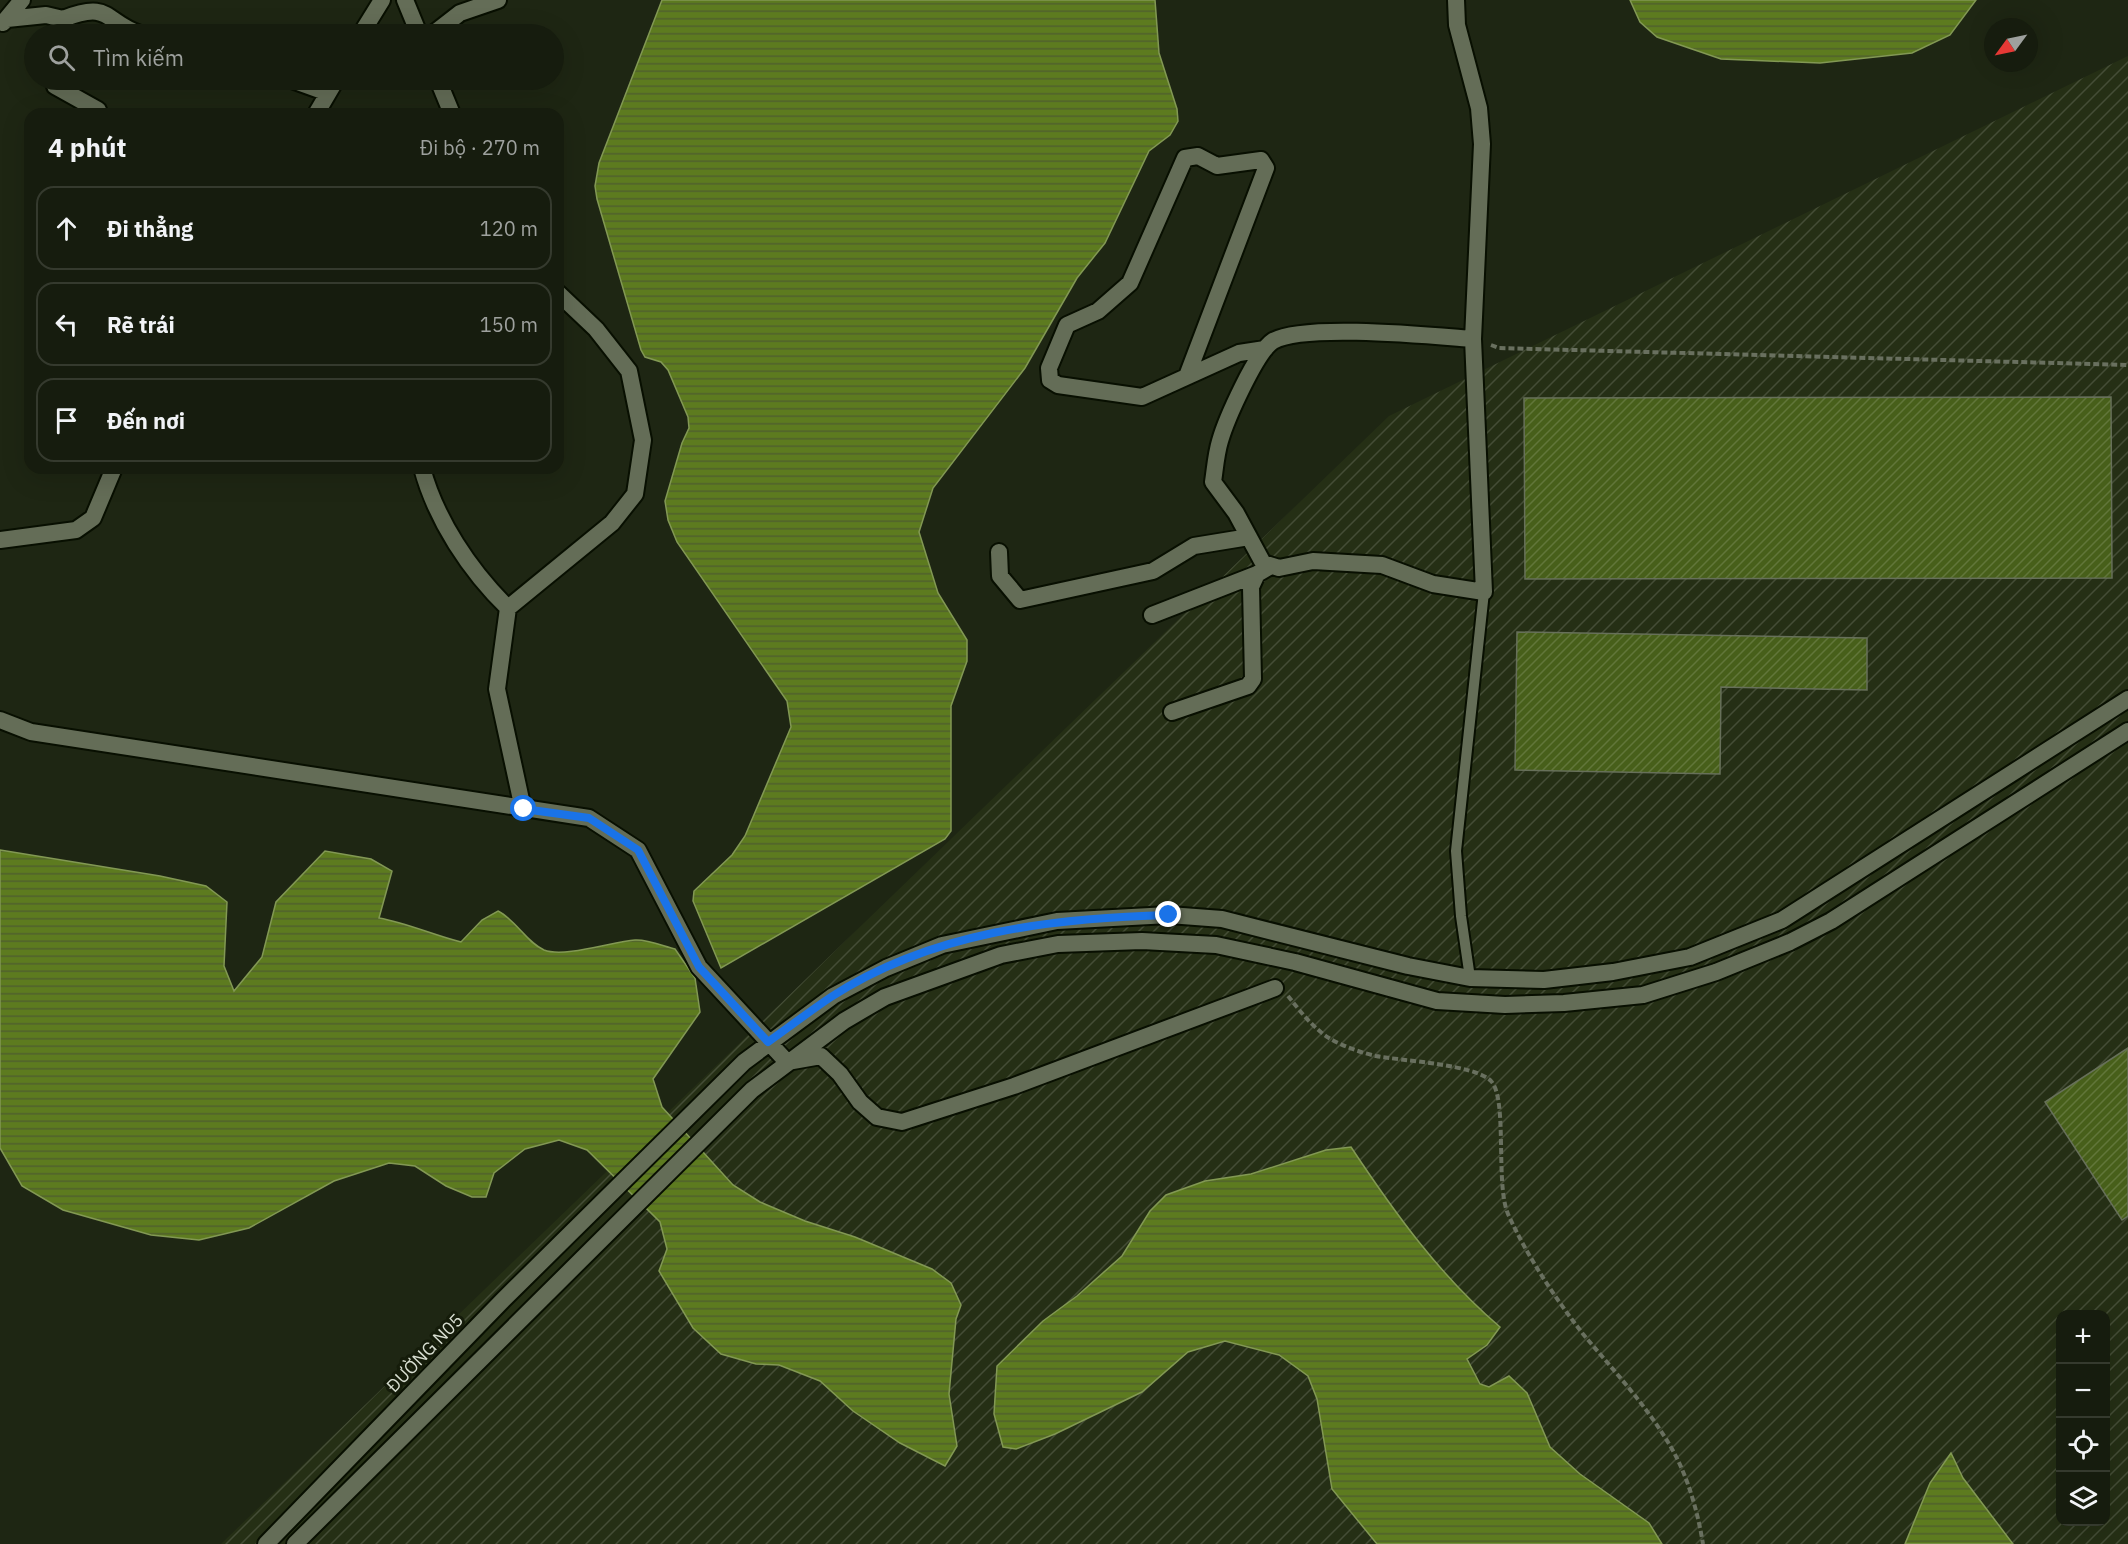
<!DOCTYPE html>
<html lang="vi">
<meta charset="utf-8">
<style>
:root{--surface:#161c0e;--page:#1f2517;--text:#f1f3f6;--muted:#9ea19e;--line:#353a2e}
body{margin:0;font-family:"IBM Plex Sans",sans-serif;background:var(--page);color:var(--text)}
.controls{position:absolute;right:18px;bottom:18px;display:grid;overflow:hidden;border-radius:12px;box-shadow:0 6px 24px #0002}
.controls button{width:54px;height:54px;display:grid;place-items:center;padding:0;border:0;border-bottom:2px solid var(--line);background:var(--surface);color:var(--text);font:30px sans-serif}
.compass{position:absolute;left:1984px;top:18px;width:54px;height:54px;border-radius:50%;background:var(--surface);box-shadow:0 6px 24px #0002;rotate:237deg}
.stop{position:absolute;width:18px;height:18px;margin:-14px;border:4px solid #1a73e8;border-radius:50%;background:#fff}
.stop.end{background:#1a73e8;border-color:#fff;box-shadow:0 2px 6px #0008}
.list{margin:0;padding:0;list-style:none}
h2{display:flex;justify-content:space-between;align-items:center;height:78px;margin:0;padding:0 24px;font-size:26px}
h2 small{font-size:20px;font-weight:400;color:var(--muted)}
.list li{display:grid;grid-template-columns:39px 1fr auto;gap:18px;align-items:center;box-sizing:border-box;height:84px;margin:0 12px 12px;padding:0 12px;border:2px solid var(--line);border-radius:18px}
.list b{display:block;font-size:22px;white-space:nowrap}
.list em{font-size:20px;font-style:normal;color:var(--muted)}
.icon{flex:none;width:33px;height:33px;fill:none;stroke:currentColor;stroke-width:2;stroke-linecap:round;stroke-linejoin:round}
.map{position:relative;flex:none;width:2128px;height:1544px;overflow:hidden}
.search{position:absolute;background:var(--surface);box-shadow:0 6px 24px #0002;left:24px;top:24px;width:540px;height:66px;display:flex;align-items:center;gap:15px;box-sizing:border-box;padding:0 21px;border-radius:33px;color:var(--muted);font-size:22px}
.panel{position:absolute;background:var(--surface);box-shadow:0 6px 24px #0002;left:24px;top:108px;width:540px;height:366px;border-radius:18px}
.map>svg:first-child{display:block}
.industrial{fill:url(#industrial-furrows);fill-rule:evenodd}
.water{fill:url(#water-rules);stroke:#829854;stroke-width:1.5}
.building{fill:url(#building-hatch);stroke:#67705a;stroke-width:1.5}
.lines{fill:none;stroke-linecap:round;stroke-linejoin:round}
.service-casing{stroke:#080f01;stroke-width:14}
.minor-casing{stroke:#080f01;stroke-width:20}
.path{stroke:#69705f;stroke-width:4;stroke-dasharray:6 3;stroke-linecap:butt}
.service{stroke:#646d57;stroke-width:10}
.minor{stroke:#646d57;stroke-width:16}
.route{stroke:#1a73e8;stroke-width:8}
.labels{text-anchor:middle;stroke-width:6;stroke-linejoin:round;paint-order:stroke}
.street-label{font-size:18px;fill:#d7ddd0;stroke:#151c0a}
</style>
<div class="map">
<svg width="2128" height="1544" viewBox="0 0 2128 1544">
<defs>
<pattern id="industrial-furrows" width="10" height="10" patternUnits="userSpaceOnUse" patternTransform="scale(1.5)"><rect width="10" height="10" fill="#252f15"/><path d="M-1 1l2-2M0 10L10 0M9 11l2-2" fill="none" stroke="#444d36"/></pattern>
<pattern id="water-rules" width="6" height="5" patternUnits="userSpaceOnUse" patternTransform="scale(1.5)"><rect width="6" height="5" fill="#5d7b1f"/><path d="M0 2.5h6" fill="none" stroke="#50612d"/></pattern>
<pattern id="building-hatch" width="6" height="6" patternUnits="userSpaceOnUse" patternTransform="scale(1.5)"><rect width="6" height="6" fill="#475f1a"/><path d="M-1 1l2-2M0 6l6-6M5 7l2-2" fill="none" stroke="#61763a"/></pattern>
</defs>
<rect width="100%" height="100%" fill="#1e2613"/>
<!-- industrial -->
<path class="industrial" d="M2128,56V1544H221L1389,416ZM2060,1314H2106V1522H2060Z"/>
<!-- water -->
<path class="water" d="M662,0H1155L1159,53L1177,109L1178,121L1170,135L1149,151L1105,243L1077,278L1025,368L933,488L919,532L938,593L967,640V661L951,706V831L945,839L721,968L693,901L694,891L732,855L745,836L791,727L787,701L677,542L668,520L665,501L682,443L689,428L688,417L668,370L661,362L645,357L641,350L597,199L595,186L599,163Z
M1630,0H1976L1950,35L1912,53L1820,63L1721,59L1657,37L1640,22Z
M0,850L160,876L206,886L227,902L224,966L234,991L262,957L276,902L325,851L371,859L392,871L379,918C407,923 433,935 461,942L482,920L498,911C516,920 526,942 544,950C564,958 612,942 635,940C647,939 663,946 675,949L695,978L700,1012L653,1079L662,1107L733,1185L760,1202L805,1221L855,1237L932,1269L951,1283L961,1305L956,1319L949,1394L957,1446L945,1466L900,1443L853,1411L820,1381L779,1365L756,1364L721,1354L693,1328L659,1271L667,1249L660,1222L587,1150L559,1140L525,1149L494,1173L486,1197H472L446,1186L415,1166L389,1163L334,1181L249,1228L199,1240L151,1235L63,1210L22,1186L0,1148Z
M1351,1147C1394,1212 1440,1276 1500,1327L1487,1345L1467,1359L1480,1384L1489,1387L1509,1376L1527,1393L1550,1447L1580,1474L1649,1523L1662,1544H1377L1332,1489L1317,1399L1308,1376L1279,1355L1225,1341L1188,1352L1142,1392L1055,1434L1016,1449L1003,1447L994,1414L997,1366L1043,1321L1077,1296L1122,1256L1150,1211L1166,1195L1205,1181L1251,1174L1326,1150Z
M1951,1453L1963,1478L2013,1544H1905L1930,1483Z"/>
<!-- building -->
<path class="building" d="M2111,397L2112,578L1525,579L1524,398Z
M1517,632L1867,638V690L1721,687L1720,774L1515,770Z
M2128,1048V1216L2122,1220L2045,1102Z"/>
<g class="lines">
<!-- service casing -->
<g class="service-casing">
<path id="service" d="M1470,978L1461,916L1456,851L1484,592"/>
</g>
<!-- minor casing -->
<g class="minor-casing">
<path id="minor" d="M405,0L419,34
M1456,0L1457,25L1479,108L1482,144L1473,339L1484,592L1433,584L1382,565L1313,561L1279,568L1263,563L1236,513L1213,482C1215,469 1216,454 1220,441C1226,420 1256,352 1273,341C1304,323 1433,336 1473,339
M7,19L46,15L63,19C111,0 104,22 140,34
M63,19L65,34
M3,23L22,0
M361,34L382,0
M433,34L460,13L498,0
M54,80L55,86L98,110
M292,80L328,93
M438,80L452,114
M316,114L336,80
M1187,376L1266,168L1261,160L1217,166L1198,156L1185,158L1130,283L1098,311L1067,325L1049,368L1050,380L1058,385L1142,397L1239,353L1265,349
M422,468C436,520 470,571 508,608
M0,540L76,530L93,518L114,468
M999,552L1000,576L1020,600L1153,571L1194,546L1249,537
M1152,615L1257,574
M1172,712L1248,686L1253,679L1251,587L1257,574L1269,567
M0,720L31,732L589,818L638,850L699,967L787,1062L821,1056L840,1074L860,1102L877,1117L902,1122L1014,1086L1275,988
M523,809L497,689L508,608L612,523L635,494L643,440L629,371L596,329L558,293
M266,1544L503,1300L744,1062L833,996L886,968L942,945L1057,921L1169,915L1222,919L1408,966L1470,978L1544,980L1613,972L1690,957L1782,920L2128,699
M295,1544L752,1090L844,1021L885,997L1001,955L1058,944L1142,941L1216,945L1295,962L1437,1001L1505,1005L1564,1003L1643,995L1716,972L1790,942L1831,921L2128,731"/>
</g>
<!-- path -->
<path class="path" d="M1491,345L1499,348L2128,365
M1288,996C1300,1011 1313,1028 1329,1038C1342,1046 1362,1053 1376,1056C1402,1061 1474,1064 1491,1081C1508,1099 1495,1184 1508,1214C1527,1256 1555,1298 1583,1334C1614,1371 1648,1407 1672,1449C1688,1477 1698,1513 1703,1544"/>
<!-- service -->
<use href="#service" class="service"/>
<!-- minor -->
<use href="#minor" class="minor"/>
</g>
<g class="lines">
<!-- route -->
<path class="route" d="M524,809L589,818L638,850L699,967L768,1042C789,1027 810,1011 831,997C931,932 1053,918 1169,915"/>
</g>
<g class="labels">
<!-- street labels -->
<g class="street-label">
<text transform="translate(425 1353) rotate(-46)" y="6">ĐƯỜNG N05</text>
</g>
</g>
</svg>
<div class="controls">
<button>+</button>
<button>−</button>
<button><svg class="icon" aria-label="locate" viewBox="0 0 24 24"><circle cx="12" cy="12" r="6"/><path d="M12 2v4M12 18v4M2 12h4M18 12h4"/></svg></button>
<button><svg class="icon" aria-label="layers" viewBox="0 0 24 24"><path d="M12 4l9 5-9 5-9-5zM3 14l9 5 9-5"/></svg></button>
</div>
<svg class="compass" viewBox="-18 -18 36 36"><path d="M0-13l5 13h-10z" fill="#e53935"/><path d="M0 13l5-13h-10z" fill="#9ea19e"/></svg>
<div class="stop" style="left:524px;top:809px"></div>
<div class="stop end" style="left:1169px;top:915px"></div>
<div class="search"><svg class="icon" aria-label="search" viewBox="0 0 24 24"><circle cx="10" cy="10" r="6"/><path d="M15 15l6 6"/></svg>Tìm kiếm</div>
<section class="panel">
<h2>4 phút<small>Đi bộ · 270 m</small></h2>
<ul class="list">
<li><svg class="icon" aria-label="ahead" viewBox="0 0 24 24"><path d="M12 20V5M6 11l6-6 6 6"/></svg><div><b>Đi thẳng</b></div><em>120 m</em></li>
<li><svg class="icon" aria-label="left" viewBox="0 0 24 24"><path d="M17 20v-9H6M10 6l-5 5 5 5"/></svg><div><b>Rẽ trái</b></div><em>150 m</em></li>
<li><svg class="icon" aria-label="arrive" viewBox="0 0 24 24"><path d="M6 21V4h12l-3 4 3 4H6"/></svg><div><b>Đến nơi</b></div></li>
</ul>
</section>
</div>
